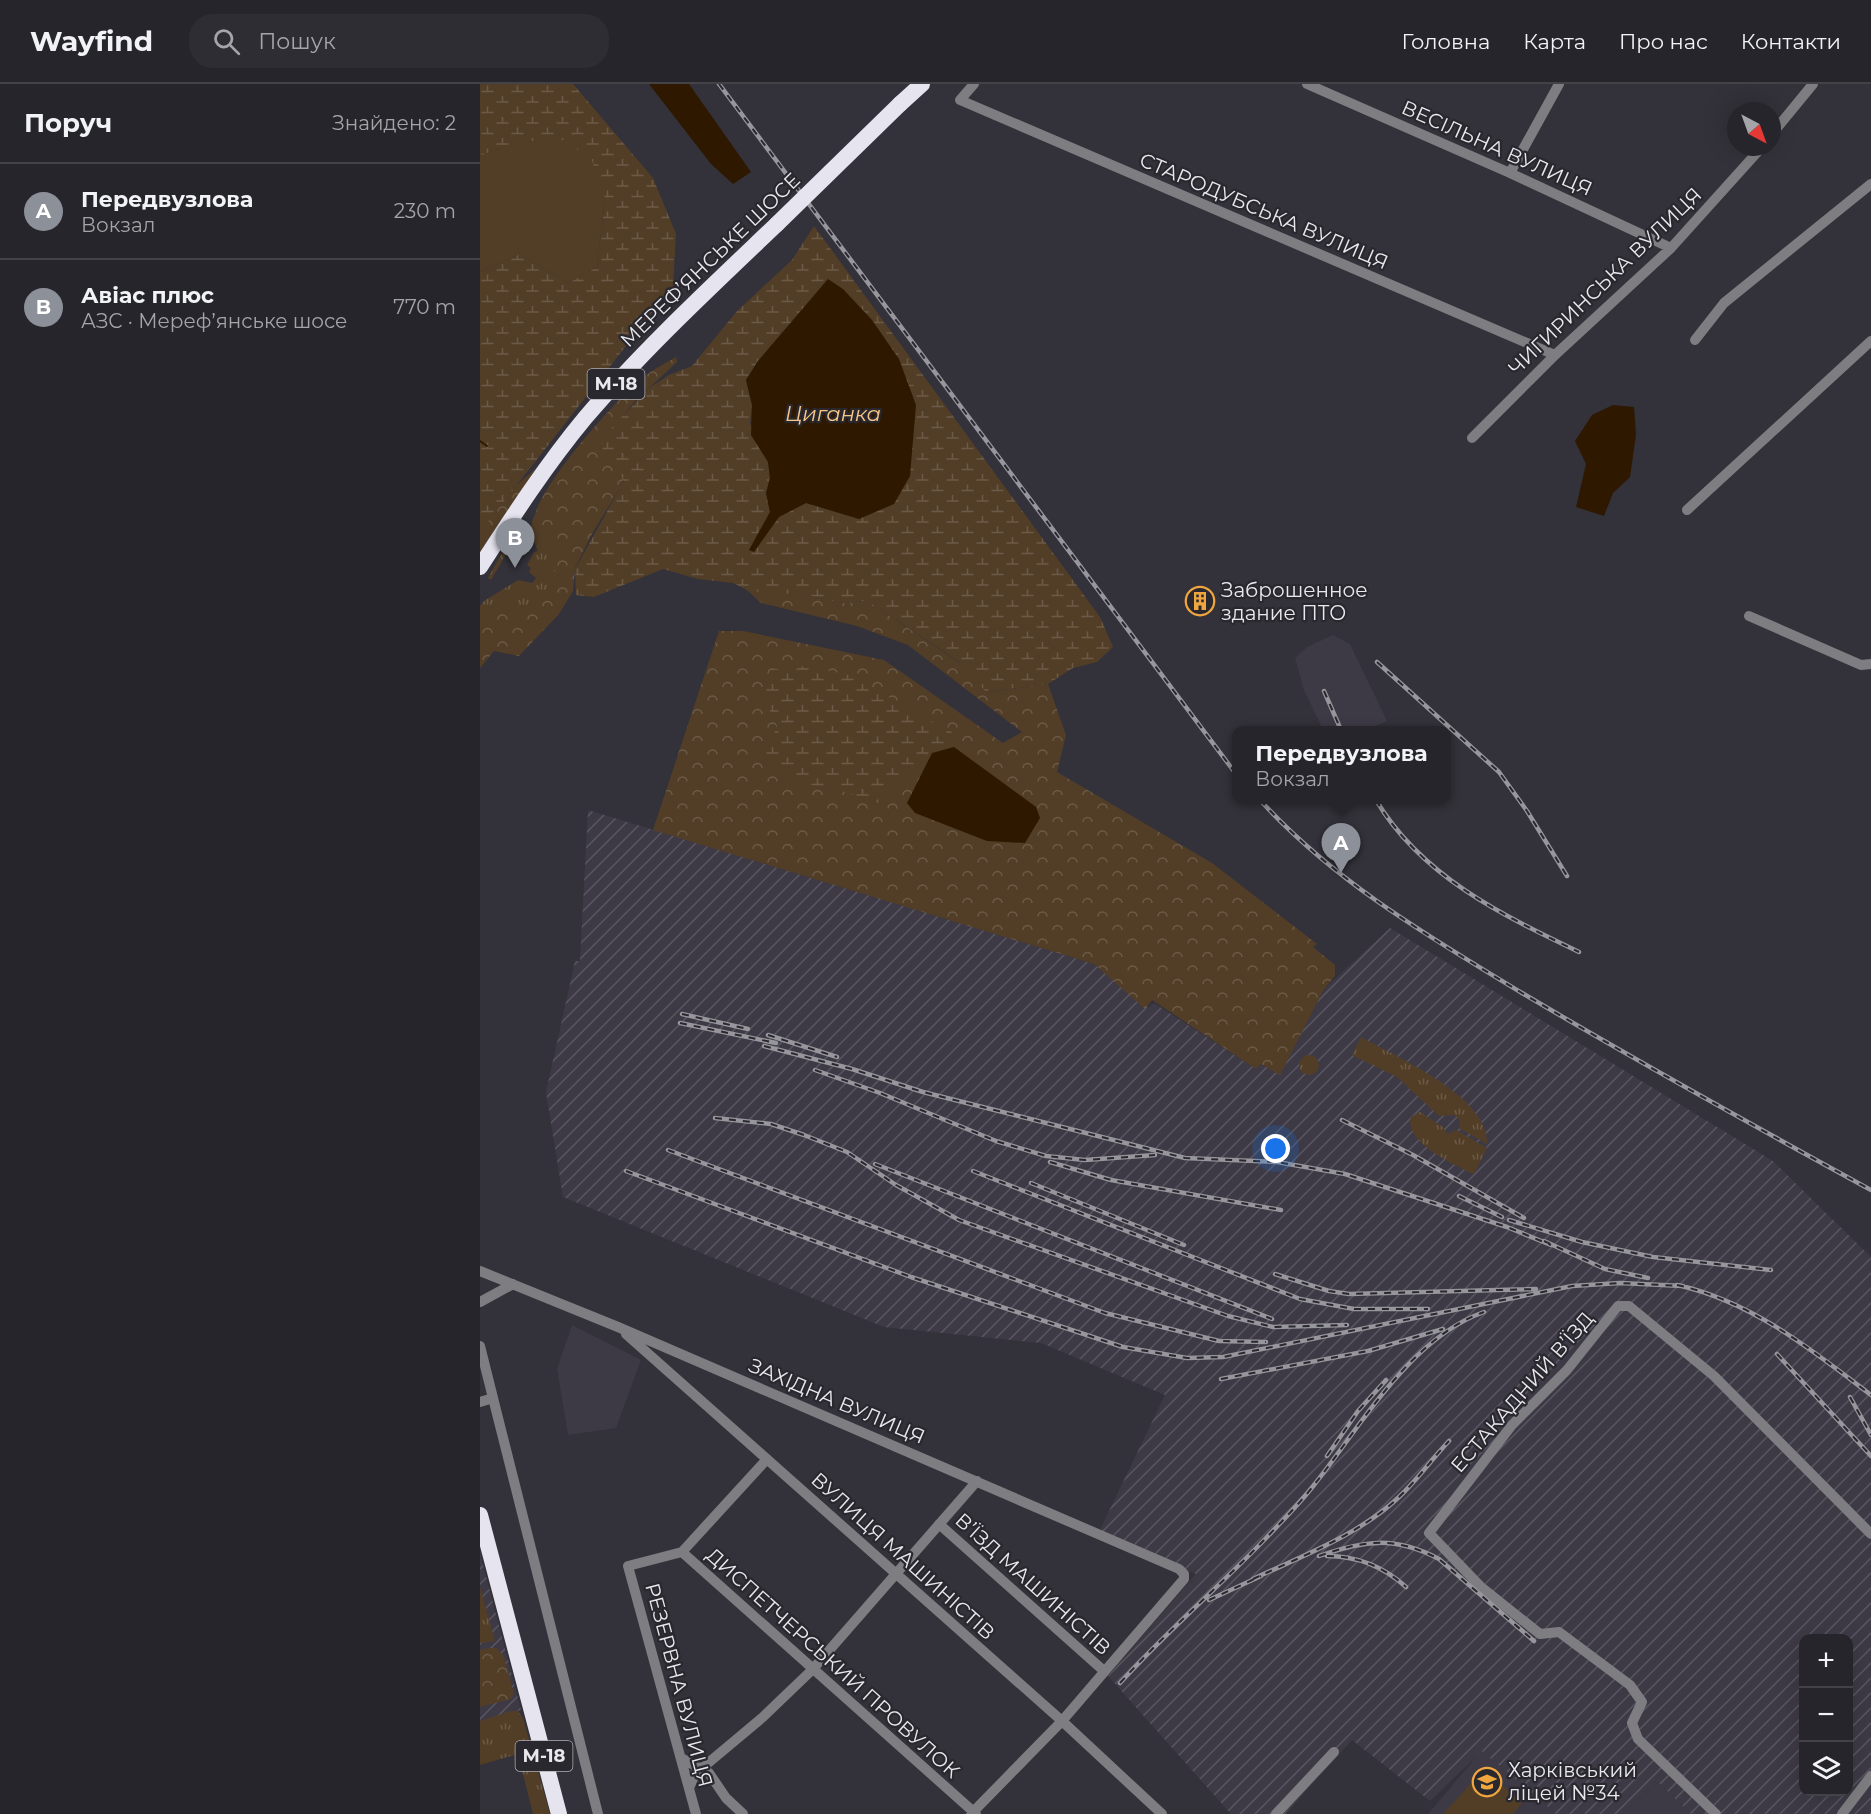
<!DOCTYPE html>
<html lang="uk">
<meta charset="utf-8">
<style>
:root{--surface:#26252b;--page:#2e2d33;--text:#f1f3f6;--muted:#a4a5a9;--line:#424247;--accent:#8c9099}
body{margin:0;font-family:Montserrat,sans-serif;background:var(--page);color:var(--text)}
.controls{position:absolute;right:18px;bottom:18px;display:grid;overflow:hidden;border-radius:12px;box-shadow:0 6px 24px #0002}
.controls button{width:54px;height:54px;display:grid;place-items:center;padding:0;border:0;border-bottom:2px solid var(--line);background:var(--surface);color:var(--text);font:30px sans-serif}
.compass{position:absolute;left:1247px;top:18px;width:54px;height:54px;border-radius:50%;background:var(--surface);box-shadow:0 6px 24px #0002;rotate:139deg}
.you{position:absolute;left:796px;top:1065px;width:21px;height:21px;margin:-15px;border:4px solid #fff;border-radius:50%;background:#1a73e8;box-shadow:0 0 0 9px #1a73e833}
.badge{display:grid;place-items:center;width:39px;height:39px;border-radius:50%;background:var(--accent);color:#fff;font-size:20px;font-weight:700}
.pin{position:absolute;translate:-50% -50px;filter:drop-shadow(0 2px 3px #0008)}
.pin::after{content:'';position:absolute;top:32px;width:21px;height:18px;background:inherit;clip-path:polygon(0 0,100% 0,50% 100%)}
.popup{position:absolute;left:752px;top:642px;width:219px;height:78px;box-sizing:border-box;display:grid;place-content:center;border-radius:12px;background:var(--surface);filter:drop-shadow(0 2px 4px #0005);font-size:20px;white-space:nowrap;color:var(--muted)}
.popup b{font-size:22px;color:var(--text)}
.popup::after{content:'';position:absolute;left:50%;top:100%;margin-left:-12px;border:12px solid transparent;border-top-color:var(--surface)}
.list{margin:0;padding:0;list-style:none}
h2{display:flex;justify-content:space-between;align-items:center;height:78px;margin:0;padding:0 24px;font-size:26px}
h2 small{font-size:20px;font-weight:400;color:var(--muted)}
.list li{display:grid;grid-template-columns:39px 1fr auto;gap:18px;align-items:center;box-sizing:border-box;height:96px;padding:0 24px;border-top:2px solid var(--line)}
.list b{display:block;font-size:22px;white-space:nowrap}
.list p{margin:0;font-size:20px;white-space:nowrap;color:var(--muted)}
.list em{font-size:20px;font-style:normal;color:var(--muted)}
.icon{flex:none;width:33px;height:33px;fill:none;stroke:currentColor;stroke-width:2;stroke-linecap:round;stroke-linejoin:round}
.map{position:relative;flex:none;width:1391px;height:1730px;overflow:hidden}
header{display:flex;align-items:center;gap:36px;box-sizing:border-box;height:84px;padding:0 30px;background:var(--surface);border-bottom:2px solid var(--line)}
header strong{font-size:28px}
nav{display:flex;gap:33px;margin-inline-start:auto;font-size:21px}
.search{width:420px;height:54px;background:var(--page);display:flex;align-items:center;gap:15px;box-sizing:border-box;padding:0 21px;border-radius:24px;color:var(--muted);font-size:22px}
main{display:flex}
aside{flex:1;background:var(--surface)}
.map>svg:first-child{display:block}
.built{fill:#3d3a46}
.industrial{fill:url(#industrial-furrows);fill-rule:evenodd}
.grass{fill:url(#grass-tufts)}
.forest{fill:url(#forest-crowns)}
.wetland{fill:url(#wetland-marsh);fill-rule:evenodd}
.garden{fill:#523e27}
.water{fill:#2e1900}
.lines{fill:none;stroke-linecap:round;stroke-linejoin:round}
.stream{stroke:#2e1900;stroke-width:2}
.minor{stroke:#7e7d81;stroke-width:10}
.highway{stroke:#e6e4ee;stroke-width:16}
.rail-casing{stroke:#97969c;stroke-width:4.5}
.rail{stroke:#29282f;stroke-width:2;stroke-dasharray:7;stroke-linecap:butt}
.highway-bridge{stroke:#e6e4ee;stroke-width:16}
.labels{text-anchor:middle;stroke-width:4.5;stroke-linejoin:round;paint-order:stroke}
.shield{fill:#29282f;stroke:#afaeb4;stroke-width:1.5}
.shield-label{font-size:18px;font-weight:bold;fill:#e9e8ed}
.street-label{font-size:20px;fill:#e9e8ed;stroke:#29282f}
.poi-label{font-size:20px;fill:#e9e8ed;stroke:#29282f;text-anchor:start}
.water-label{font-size:21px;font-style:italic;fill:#f8c587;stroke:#29282f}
</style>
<header>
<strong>Wayfind</strong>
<div class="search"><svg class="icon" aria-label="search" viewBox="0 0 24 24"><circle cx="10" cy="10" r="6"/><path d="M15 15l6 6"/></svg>Пошук</div>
<nav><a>Головна</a><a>Карта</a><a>Про нас</a><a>Контакти</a></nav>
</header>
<main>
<aside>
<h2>Поруч<small>Знайдено: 2</small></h2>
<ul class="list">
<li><span class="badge">A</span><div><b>Передвузлова</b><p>Вокзал</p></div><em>230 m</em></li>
<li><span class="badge">B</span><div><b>Авіас плюс</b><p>АЗС · Мереф’янське шосе</p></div><em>770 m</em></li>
</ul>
</aside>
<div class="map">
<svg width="1391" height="1730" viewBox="0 0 1391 1730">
<defs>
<pattern id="industrial-furrows" width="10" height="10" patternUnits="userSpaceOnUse" patternTransform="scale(1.5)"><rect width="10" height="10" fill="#3d3a46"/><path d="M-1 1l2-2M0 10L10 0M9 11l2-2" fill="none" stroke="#595661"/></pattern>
<pattern id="grass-tufts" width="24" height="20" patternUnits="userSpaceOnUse" patternTransform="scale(1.5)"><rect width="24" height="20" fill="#523e27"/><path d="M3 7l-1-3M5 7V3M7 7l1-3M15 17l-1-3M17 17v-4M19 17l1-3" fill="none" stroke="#6b5a47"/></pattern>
<pattern id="forest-crowns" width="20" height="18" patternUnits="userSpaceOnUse" patternTransform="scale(1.5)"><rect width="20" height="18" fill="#523e27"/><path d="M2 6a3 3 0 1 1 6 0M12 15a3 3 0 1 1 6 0" fill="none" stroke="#6b5a47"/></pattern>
<pattern id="wetland-marsh" width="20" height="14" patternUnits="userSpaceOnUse" patternTransform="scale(1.5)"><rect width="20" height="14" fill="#523e27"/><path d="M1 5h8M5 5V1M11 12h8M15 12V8" fill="none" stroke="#6b5a47"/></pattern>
</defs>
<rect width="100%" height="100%" fill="#333139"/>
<!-- built -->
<path class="built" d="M853,551L870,560L907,637L886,646H843L824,606L815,574L827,563Z
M92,1241L161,1276L136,1344L88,1351L77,1285Z
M1002,1666L1076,1730H948Z
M1178,1698L1211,1730H1147Z"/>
<!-- industrial -->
<path class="industrial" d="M108,726L614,880L668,924L674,919L776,985L781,980L800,990L844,905L910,844L1293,1077L1391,1173V1730H1211L1178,1698L1147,1730H1076L1002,1667L950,1717L872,1656L805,1730H751L628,1592L716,1490L618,1450L685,1311L561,1259L404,1243L83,1113L66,1008L95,877H100ZM1324,1554H1368V1708H1324Z
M0,1469L41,1626L0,1637Z"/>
<!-- grass -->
<path class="grass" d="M53,434L80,447L87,493L70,522L0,546V522L4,517L38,496L52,499L56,494L49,488L51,484L47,481L54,468L58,467L52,453L49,454Z
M33,449L37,451L11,496L8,494Z
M881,953C916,973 1010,1013 1007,1060L979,1044L980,1037L975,1031L959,1032L917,993L872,971Z
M819 981a10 10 0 1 1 20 0a10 10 0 1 1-20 0Z
M940,1028L963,1043L968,1050L976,1046L1007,1064L994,1090C975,1081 924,1059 931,1033Z
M0,1503L15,1557L0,1559Z
M31,1627H38L43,1634L70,1730H53L38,1670L0,1681V1637Z"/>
<!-- forest -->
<path class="forest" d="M196,273L197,278L155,317L126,353L149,379L142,401L113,448L95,484L93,507L79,530L39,572L14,567L0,584V533L8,525L50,522L72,510L78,466L53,441C53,407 137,314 165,292C174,285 186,279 196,273Z
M57,383L0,468V443L15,421Z
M266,505L326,511L363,519L388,517L480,579L508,608L568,600L586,651L577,688L732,779L837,860L833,863L855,881V892L844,905L800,991L781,980L776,985L672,916L665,925L614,880L173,746L239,547H263L404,576L523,659L542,648L428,561L377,542L281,519Z
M9,1564H17L24,1573L34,1610L31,1615L0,1623V1566Z"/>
<!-- wetland -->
<path class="wetland" d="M0,0H93L173,94L196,150L193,202L0,448V188L40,170L88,199L117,183L125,114L20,64L0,72Z
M334,142L620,533L633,563L617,578L593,584L568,600L506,608L478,577L388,517L363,519L326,511L269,507L253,499L218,495L183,485L114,513L96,511L95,485L144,397L123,369L122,354L169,304L189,291L212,282L257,227L312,176ZM346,199L380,435L326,419L299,433L270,465L290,428L286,409L290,394L288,378L270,340L272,321L266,296L278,277Z
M327,582L369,591L475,650L464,661L445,671L398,719L362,707L312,697L285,672L297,642L283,612L295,585Z"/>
<!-- garden -->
<path class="garden" d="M76,52L111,74L125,114L117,183L88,199L40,170L0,188V72L20,64Z
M1004,1685L1042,1719L1033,1730H963Z"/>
<!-- water -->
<path class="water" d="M169,0H209L271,88L253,100L231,80Z
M348,195L363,205L392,236L419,275L436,321L430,392L414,420L379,435L326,419L299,433L274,468L269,466L290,428L286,409L290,394L288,378L271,351L272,321L266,296L278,277Z
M1133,321L1154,323L1156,351L1150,393L1133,409L1124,432L1096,423L1106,380L1095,357L1112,331Z
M474,663L556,723L560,734L545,759L507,757L435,729L427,719L452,669Z"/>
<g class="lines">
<!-- stream -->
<path class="stream" d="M0,357L7,362"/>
<!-- minor -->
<path class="minor" d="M494,0L480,16L1075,271
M827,0L1030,89L1191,164
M1292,50L1333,0
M1030,89L1079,0
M1215,256L1244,219L1391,100
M992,354L1075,271L1191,164L1282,63
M1207,426L1391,257
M1269,532L1381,581L1391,580
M0,1187L138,1243L699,1485L704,1490V1495L582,1637L491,1730
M0,1218L33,1200
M146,1250L582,1637L682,1730
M0,1262L13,1314L0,1318
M13,1314L118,1730
M459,1440L624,1587
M202,1468L287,1375
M201,1674L229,1689L246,1714L263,1730
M209,1704L215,1690L283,1633L332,1586L497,1397
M216,1730L148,1482L202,1468L496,1730
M796,1730L854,1668
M1236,1730L1158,1655L1152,1639L1162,1618L1150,1601L1079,1548L1060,1550L1001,1503L949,1449L1032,1341L1087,1286L1138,1222H1149L1234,1292L1391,1450
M1362,1730L1391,1692"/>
<!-- highway -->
<path class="highway" d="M420,20L442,0
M0,483C33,432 66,381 105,334C164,265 231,203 297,140
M0,1431L79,1730"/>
<!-- rail casing -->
<g class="rail-casing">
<path id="rail" d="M239,0L756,690
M897,578L1019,688L1047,727L1087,792
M844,607L861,646
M780,716C855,798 948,852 1042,909C1157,977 1274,1042 1391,1106
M896,716C941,792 1022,831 1099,868
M202,930L268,945
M200,939L296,959
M288,951L357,973
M284,962L372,985L443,1008L705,1074L797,1078L865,1090L1027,1143L1071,1161
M335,986L400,1009L516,1057L566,1072L605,1076L675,1071
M235,1034L291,1040L324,1051L367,1068L416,1101L479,1136L748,1232L793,1243L867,1241
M862,1036L933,1071L1044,1134
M188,1066L625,1229L739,1257L786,1258
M570,1078L631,1096L801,1126
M395,1080L792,1235
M146,1087L431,1193L643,1263L707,1274L743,1273L1092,1202L1140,1199L1203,1202
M493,1087L820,1215L874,1225H948
M551,1099L704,1161
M979,1112L1022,1133
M1029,1136L1102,1158L1173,1173L1291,1186
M1064,1157L1125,1185L1168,1194
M795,1190L849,1207L869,1210L1056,1205
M1197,1201C1271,1217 1332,1266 1391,1311
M1297,1270L1391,1372
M741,1295L888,1267L963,1245
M1370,1313L1391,1351
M847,1372L878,1327L906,1296
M839,1472C884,1456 915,1452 959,1475L1054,1557
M847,1472C878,1472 904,1483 926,1503
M773,1495C822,1472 879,1451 919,1413C937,1396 952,1375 969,1357
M729,1516L781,1492
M640,1599C687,1547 740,1502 788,1452C804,1435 820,1419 834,1401C881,1342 930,1254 1004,1228"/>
</g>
<!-- rail -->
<use href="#rail" class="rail"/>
<!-- highway-bridge -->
<path class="highway-bridge" d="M297,140L420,20"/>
</g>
<!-- icons -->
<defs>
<g id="building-ring" transform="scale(1.5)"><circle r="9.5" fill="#29282f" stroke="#f0a63f" stroke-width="1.5"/><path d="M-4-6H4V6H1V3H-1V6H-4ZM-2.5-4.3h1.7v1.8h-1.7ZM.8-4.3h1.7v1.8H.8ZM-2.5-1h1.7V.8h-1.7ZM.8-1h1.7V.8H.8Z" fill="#f0a63f"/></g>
<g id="school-ring" transform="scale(1.5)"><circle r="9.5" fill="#29282f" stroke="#f0a63f" stroke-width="1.5"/><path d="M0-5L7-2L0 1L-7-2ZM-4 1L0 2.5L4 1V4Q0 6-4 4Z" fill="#f0a63f"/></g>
</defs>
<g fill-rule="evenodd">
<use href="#building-ring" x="720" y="517"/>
<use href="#school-ring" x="1007" y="1698"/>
</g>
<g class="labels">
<!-- shield labels -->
<g class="shield">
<rect x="107.5" y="285" width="57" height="30" rx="4.5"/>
<rect x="35.5" y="1657" width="57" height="30" rx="4.5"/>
</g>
<g class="shield-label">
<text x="136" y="306">М-18</text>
<text x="64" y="1678">М-18</text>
</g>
<!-- street labels -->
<g class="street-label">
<text transform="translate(1017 64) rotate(24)" y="7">ВЕСІЛЬНА ВУЛИЦЯ</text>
<text transform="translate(784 127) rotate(23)" y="7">СТАРОДУБСЬКА ВУЛИЦЯ</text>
<text transform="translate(230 176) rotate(-44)" y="7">МЕРЕФ’ЯНСЬКЕ ШОСЕ</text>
<text transform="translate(1125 197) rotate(-44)" y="7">ЧИГИРИНСЬКА ВУЛИЦЯ</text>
<text transform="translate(1042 1308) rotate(-49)" y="7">ЕСТАКАДНИЙ В’ЇЗД</text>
<text transform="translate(357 1317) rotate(23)" y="7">ЗАХІДНА ВУЛИЦЯ</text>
<text transform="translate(423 1472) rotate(42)" y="7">ВУЛИЦЯ МАШИНІСТІВ</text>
<text transform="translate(553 1500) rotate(42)" y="7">В’ЇЗД МАШИНІСТІВ</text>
<text transform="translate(353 1579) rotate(42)" y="7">ДИСПЕТЧЕРСЬКИЙ ПРОВУЛОК</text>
<text transform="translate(199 1601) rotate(75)" y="7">РЕЗЕРВНА ВУЛИЦЯ</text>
</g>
<!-- poi labels -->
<g class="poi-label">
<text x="741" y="513">Заброшенное<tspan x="741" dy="23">здание ПТО</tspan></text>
<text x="1028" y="1693">Харківський<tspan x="1028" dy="23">ліцей №34</tspan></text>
</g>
<!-- water labels -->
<g class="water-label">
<text x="353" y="337">Циганка</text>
</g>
</g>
</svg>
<div class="controls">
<button>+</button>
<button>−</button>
<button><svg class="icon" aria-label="layers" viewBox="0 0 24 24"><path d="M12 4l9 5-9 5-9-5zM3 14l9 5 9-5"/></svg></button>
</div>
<svg class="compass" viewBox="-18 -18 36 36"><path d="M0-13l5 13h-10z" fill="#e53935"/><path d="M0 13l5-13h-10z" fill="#a4a5a9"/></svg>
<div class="you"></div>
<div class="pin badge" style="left:861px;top:789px">A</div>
<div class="popup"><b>Передвузлова</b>Вокзал</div>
<div class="pin badge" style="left:35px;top:484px">B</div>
</div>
</main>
